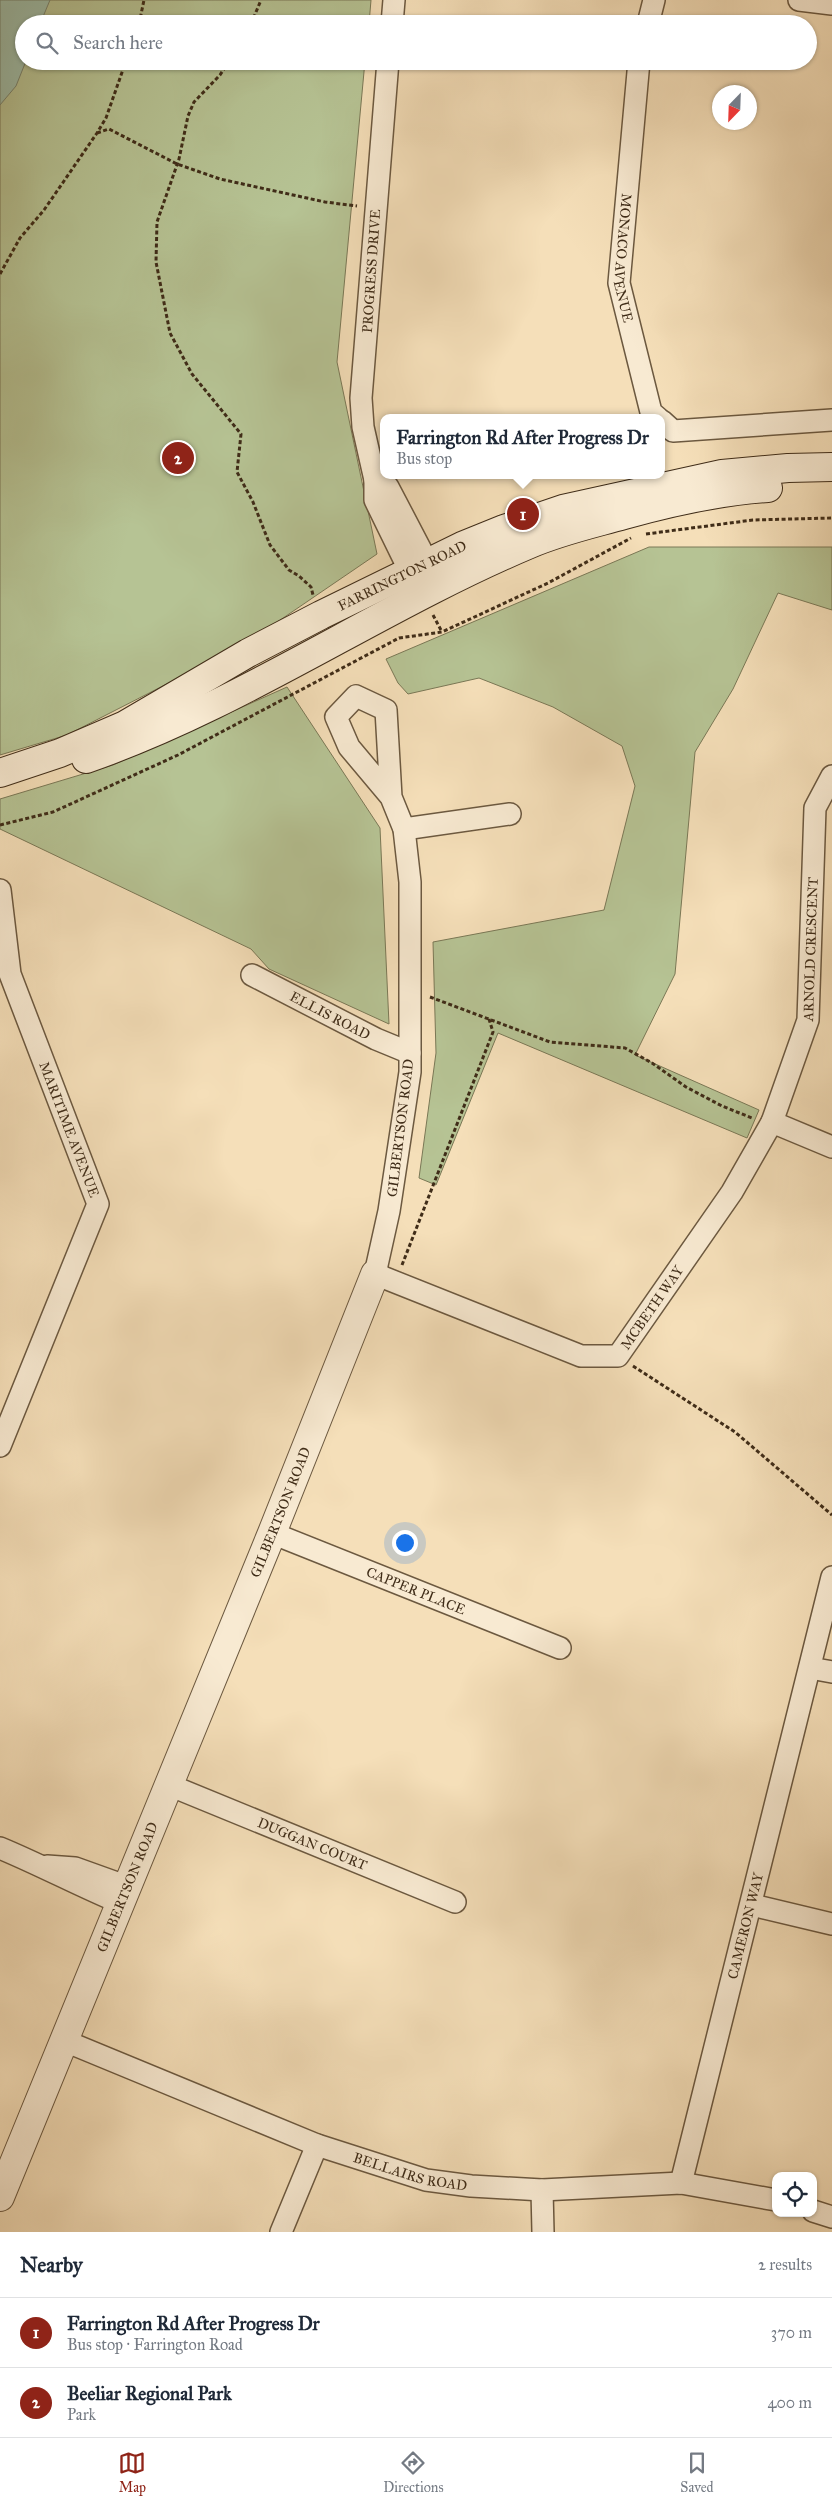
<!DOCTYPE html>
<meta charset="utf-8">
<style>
:root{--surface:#fff;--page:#f6f6f7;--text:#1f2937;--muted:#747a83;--line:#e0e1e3;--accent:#8f2418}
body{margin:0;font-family:"IM FELL Great Primer",serif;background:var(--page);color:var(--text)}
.controls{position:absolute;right:15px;bottom:15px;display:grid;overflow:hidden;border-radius:10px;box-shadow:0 1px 4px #0004}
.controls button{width:45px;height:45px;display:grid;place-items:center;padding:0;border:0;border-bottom:1px solid var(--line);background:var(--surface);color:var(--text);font:25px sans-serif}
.compass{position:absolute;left:712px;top:85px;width:45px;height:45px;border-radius:50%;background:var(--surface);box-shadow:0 1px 4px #0004;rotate:203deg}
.you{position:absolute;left:404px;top:1542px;width:18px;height:18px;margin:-12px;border:4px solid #fff;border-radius:50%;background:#1a73e8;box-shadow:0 0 0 8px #1a73e833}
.badge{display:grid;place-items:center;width:32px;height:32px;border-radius:50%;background:var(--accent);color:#fff;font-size:16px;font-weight:700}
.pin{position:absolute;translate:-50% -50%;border:2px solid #fff;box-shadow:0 1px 5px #0006}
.popup{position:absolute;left:380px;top:414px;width:285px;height:65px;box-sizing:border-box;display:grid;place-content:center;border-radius:10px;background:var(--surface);filter:drop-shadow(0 1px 4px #0005);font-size:16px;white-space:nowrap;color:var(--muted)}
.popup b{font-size:19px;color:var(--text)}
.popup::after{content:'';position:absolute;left:50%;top:100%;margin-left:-10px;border:10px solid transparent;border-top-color:var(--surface)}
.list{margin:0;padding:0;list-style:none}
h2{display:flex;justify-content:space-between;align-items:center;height:65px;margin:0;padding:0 20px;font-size:21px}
h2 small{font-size:16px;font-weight:400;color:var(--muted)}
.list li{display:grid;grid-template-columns:32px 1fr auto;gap:15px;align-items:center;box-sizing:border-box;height:70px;padding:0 20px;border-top:1px solid var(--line)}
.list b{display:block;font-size:19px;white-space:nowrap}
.list p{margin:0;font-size:16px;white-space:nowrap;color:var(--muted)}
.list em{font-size:16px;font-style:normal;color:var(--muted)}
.icon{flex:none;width:28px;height:28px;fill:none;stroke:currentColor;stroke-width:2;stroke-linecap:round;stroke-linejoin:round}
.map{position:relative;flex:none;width:832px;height:2232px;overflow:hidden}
.search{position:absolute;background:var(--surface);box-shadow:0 1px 4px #0004;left:15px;right:15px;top:15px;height:55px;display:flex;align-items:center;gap:12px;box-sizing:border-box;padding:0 18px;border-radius:28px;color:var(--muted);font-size:19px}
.sheet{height:205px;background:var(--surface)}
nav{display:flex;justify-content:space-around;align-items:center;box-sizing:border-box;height:70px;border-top:1px solid var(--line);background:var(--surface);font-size:14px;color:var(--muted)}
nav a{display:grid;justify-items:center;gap:2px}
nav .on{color:var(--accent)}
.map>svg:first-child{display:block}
.green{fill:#b6c394;stroke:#7a7856}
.water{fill:#9dbda9;stroke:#77836f}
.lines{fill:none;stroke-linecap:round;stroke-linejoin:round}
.minor-casing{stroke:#6c5940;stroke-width:24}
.tertiary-casing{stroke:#6c5940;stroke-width:30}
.secondary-casing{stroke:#3f2c18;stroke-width:30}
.path{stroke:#3f2c18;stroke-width:3;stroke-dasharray:4 2.5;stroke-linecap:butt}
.minor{stroke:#f8ead2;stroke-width:21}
.tertiary{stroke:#f8ead2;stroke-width:28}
.secondary{stroke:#f8ead2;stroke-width:28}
.labels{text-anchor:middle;stroke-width:4.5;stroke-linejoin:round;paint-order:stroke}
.street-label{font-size:14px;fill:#3f2c18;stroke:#f8ead2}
</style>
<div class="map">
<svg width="832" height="2232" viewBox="0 0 832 2232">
<rect width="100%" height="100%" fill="#f5dfb9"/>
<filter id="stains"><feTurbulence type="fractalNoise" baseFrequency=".004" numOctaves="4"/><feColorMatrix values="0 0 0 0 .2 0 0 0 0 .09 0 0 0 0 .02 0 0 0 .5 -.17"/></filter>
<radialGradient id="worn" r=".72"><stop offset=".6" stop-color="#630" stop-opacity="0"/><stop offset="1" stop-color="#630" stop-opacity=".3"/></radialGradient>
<!-- green -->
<path class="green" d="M0,0H371L369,24H24V61H365L337,362L377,554L245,644L67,735L0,755Z
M649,547H832V610L778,593L733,689L695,752L675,974L635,1055L759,1110L747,1138L498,1033L436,1185L419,1178L436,1053L433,942L604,910L635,786L622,746L553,707L479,678L408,694L398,683L386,659Z
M287,687L380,828L389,1024L269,969L251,949L0,829V799L113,765Z"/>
<!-- water -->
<path class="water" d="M0,0H50L40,24H24V61H26L16,86L0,105Z"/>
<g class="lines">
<!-- minor casing -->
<g class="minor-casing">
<g id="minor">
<path d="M799,0L832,4"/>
<path d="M392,24L394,0"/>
<path d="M648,24L654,0"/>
<path d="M388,61L361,398L363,427L375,480V500L416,584"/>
<path id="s1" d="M639,61L619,283L651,412L658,418"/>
<path d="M662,421L673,431L832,420"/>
<path d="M375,480L388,487L434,575"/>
<path id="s2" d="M391,797L349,747L336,717L356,696L386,710L391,797L404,829L410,882V1072L389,1211L375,1274L581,1356H618L732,1192L772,1122L832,1147"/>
<path d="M404,829L510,814"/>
<path id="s3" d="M0,890L10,974L98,1204L0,1446"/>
<path id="s4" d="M252,975L376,1039L410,1053"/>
<path id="s5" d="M772,1122L808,1020L815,808L832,776"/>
<path id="s6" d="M272,1533L560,1648"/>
<path d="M810,1668L832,1672"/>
<path id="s7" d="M169,1785L455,1902"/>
<path d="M0,1848C41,1865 80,1886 121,1903"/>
<path d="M47,1866L75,1868L128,1887"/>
<path d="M752,1905L832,1924"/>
<path id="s8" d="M65,2041L317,2145L426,2180L471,2186L542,2190L681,2183L776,2200"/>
<path id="s9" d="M681,2183L832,1577"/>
<path d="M542,2190L543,2232"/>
<path d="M813,2211L832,2217"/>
<path d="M281,2232L317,2145"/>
</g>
</g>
<!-- tertiary casing -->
<g class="tertiary-casing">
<g id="tertiary">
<path id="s10" d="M0,2197L272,1533L375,1274"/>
</g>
</g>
<!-- secondary casing -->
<g class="secondary-casing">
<g id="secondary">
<path d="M86,759C242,705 378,608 530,544C560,531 592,524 624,515C671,502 719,491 768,488"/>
<path id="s11" d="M0,773L60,753L125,725L248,653L321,615L462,546L504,529L563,509L722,474L788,468L832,467"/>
</g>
</g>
<!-- path -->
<path class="path" d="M139,24L144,0
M251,24L261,0
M229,61L220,75L194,102L188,116L179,159L157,222L156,262L170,333L192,374L241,434L237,472L253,502L270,545L289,570L299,576L311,587L313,595
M97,133L109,129L177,164L220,179L325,202L357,206
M0,274L20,238L44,210L97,133L106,118L126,61
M646,534L753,520L832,518
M433,615L442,632
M0,825L53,812L178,755L399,638L442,632L548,583L631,538
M430,997L550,1042L625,1048L652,1063L686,1087L722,1106L752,1118
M402,1265L493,1032L489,1019
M633,1366L735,1432L832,1515"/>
<!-- minor -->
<use href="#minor" class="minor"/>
<!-- tertiary -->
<use href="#tertiary" class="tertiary"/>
<!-- secondary -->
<use href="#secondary" class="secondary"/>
</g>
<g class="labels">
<!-- street labels -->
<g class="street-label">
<text dy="5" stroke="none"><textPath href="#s1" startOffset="198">MONACO AVENUE</textPath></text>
<text transform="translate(371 271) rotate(-86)" y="5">PROGRESS DRIVE</text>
<text dy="5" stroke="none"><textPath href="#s11" startOffset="449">FARRINGTON ROAD</textPath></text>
<text dy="5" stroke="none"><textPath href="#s5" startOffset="179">ARNOLD CRESCENT</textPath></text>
<text dy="5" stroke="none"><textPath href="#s4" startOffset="88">ELLIS ROAD</textPath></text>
<text transform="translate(400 1128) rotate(-83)" y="5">GILBERTSON ROAD</text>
<text dy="5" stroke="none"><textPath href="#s3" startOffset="251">MARITIME AVENUE</textPath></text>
<text dy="5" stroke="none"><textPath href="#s2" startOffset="1048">MCBETH WAY</textPath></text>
<text dy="5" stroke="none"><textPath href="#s10" startOffset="740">GILBERTSON ROAD</textPath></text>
<text dy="5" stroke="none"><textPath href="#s6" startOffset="155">CAPPER PLACE</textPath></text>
<text dy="5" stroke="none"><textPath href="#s7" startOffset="155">DUGGAN COURT</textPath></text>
<text dy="5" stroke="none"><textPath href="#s10" startOffset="335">GILBERTSON ROAD</textPath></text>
<text dy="5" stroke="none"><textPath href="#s9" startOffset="265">CAMERON WAY</textPath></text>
<text dy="5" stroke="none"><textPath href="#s8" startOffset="370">BELLAIRS ROAD</textPath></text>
</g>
</g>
<rect width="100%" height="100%" filter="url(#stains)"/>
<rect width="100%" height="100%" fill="url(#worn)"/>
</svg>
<div class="controls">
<button><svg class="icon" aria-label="locate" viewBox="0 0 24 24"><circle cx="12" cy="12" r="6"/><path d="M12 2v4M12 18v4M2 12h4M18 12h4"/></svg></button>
</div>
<svg class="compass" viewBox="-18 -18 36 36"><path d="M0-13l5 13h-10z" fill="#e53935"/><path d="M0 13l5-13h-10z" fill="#747a83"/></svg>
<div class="you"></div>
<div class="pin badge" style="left:523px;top:514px">1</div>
<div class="popup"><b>Farrington Rd After Progress Dr</b>Bus stop</div>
<div class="pin badge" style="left:178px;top:458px">2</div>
<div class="search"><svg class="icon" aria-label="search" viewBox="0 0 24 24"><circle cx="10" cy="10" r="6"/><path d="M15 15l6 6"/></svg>Search here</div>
</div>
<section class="sheet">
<h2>Nearby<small>2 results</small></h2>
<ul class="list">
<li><span class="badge">1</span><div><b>Farrington Rd After Progress Dr</b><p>Bus stop · Farrington Road</p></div><em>370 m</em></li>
<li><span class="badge">2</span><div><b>Beeliar Regional Park</b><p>Park</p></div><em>400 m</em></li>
</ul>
</section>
<nav>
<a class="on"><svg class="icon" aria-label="map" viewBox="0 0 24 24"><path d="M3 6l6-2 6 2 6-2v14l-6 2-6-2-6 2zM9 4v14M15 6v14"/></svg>Map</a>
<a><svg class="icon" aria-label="directions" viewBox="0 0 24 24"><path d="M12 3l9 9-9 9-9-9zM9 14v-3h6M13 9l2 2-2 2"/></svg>Directions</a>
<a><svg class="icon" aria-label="saved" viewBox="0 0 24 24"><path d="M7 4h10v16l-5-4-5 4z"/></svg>Saved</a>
</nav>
